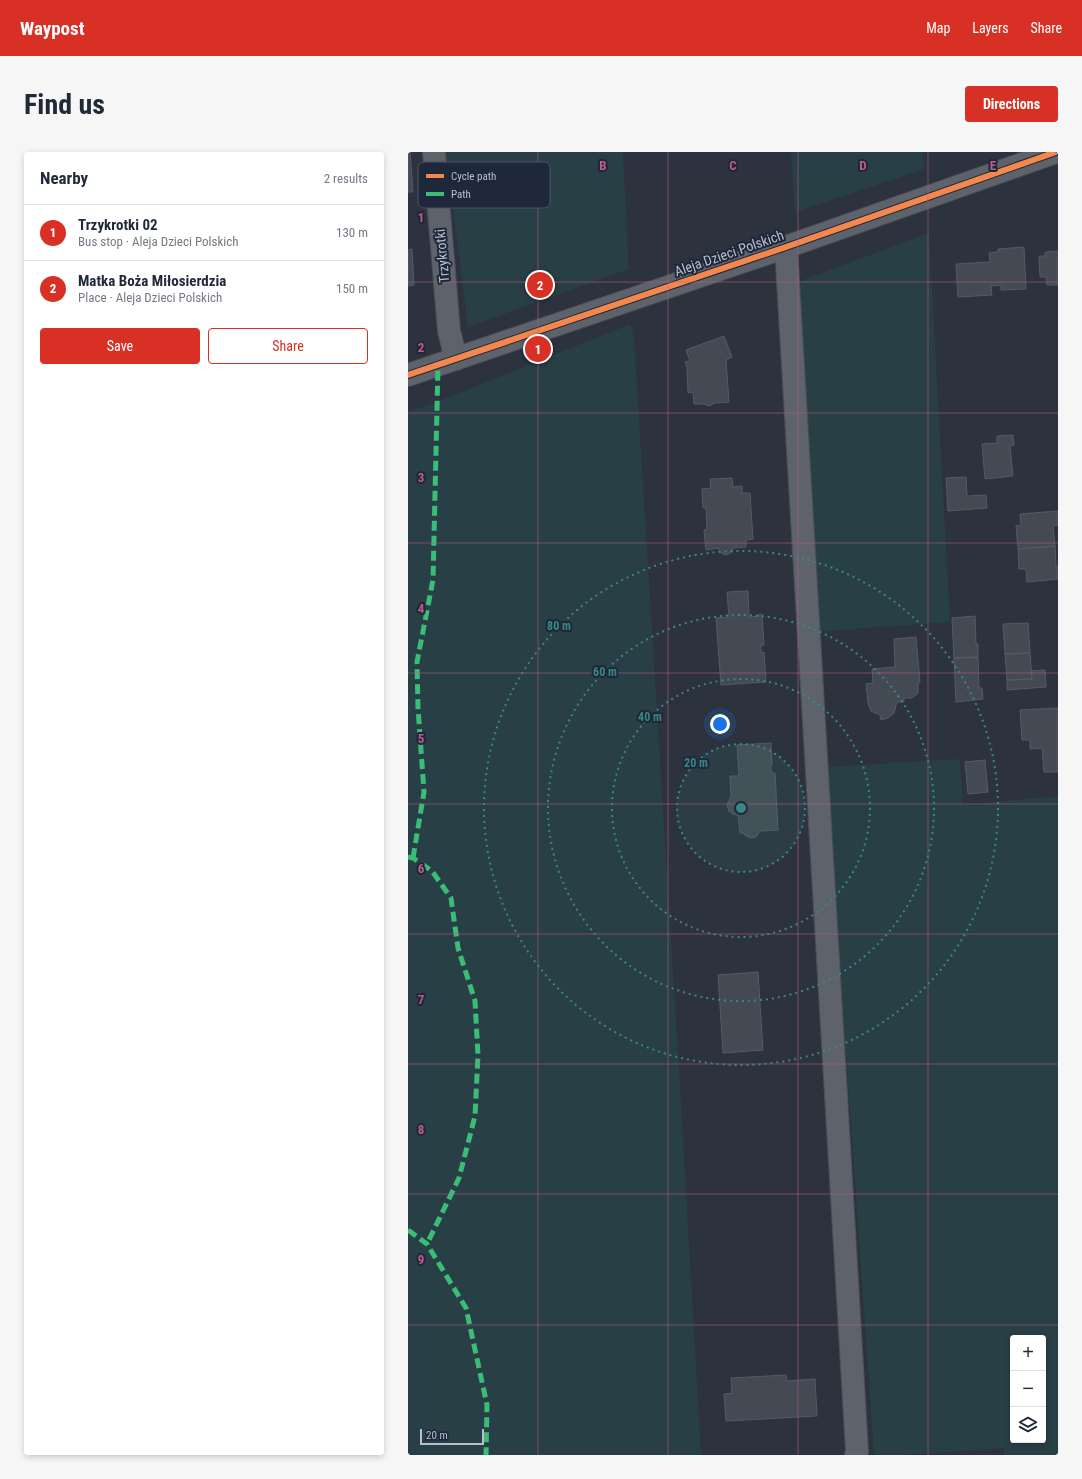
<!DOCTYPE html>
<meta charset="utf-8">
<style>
:root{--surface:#fff;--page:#f6f6f7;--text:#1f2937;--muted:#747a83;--line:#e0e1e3;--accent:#d93025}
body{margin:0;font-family:"Roboto Condensed",sans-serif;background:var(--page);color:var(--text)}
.controls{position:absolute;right:12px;bottom:12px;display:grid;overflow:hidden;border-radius:4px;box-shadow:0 2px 6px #0003}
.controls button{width:36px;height:36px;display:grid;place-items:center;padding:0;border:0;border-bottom:1px solid var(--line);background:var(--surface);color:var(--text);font:20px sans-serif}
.scale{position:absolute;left:12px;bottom:10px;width:64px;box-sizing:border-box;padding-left:4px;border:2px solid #b7bfce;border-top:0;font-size:11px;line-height:14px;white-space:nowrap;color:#b7bfce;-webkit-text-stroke:3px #1e283a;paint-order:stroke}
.you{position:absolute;left:312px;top:572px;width:14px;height:14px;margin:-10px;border:3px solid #fff;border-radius:50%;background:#1a73e8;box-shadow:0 0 0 6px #1a73e833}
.badge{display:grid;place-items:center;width:26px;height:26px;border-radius:50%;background:var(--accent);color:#fff;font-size:13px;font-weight:700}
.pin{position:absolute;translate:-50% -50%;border:2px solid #fff;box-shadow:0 1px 4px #0006}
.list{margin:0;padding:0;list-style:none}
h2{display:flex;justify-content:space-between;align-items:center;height:52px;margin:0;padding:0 16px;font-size:17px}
h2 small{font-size:13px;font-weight:400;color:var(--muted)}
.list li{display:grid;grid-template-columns:26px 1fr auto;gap:12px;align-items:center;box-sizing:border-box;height:56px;padding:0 16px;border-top:1px solid var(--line)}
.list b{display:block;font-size:15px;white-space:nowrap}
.list p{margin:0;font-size:13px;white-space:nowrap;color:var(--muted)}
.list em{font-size:13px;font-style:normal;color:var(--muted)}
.actions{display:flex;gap:8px;padding:12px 16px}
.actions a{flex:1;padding:9px 0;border:1px solid var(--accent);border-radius:4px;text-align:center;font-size:14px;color:var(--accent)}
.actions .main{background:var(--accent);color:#fff}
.icon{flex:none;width:22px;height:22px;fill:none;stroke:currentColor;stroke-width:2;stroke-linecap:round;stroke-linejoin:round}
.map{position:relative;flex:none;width:650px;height:1303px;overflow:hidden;border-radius:4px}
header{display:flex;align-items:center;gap:24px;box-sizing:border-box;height:56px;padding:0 20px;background:var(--accent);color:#fff}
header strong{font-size:19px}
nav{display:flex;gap:22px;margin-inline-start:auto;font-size:14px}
.intro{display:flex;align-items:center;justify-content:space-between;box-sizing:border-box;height:96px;padding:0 24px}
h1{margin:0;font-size:28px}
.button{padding:10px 18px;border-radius:4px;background:var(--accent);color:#fff;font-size:14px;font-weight:700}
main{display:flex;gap:24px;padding:0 24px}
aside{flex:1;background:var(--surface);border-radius:4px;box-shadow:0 2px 6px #0003}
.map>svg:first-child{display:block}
.green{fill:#283f45;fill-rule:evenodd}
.building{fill:#444a53;stroke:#545b65}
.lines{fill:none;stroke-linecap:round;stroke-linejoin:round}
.minor-casing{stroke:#494e56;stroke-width:24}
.minor{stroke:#5d626b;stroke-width:22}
.quiet{stroke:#3abd76;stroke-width:5;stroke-dasharray:10 5;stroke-linecap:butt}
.cycleway-casing{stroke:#1e283a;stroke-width:8}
.cycleway{stroke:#f5874c;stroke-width:6}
.grid{fill:none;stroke:#be5b89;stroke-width:1;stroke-opacity:0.55}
.ring{fill:none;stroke:#398886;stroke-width:2;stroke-dasharray:2 4}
.labels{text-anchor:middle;stroke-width:4;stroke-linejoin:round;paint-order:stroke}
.street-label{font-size:14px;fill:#b7bfce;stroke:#1e283a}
.key{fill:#1e283a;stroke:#4c5566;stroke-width:1}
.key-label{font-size:11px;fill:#b7bfce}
.grid-label{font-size:13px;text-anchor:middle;font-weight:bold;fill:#be5b89;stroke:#1e283a;stroke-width:4;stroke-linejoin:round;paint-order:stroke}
.centre{fill:#398886;stroke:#1e283a;stroke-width:2}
.ring-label{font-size:12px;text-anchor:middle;font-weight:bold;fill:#398886;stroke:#1e283a;stroke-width:4;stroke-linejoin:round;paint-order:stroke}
</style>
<header>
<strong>Waypost</strong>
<nav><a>Map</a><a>Layers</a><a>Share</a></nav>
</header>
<div class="intro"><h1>Find us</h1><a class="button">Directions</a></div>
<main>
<aside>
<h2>Nearby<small>2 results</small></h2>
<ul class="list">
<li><span class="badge">1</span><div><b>Trzykrotki 02</b><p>Bus stop · Aleja Dzieci Polskich</p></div><em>130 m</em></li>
<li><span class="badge">2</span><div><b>Matka Boża Miłosierdzia</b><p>Place · Aleja Dzieci Polskich</p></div><em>150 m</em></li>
</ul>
<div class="actions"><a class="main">Save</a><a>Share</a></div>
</aside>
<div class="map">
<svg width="650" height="1303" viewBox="0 0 650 1303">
<rect width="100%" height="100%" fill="#2c333e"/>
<!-- green -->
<path class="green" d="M38,0H215L221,117L60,175Z
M383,0H515L516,17L387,60Z
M521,81L542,470L406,480L387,131Z
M222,172L226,185L272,934L293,1303H0V260L34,248Z
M552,607L555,653L650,644V1303H596V1296L497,1303H466L418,615ZM605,1186H635V1288H605Z"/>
<!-- building -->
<path class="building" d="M0,0H2L5,40H0Z
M616,95L618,137L593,138V133L583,134L584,143L550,145L548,112L582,110L581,101L590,100V97Z
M4,97L6,133L0,134V98Z
M650,99V133H639L638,125H632L631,104H637V100Z
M316,184L324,205L318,208L321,250L307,251L301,254L296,252H286L285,240L280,241L279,215L277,210L282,209L278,198Z
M605,283L606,293L602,294L605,324L577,327L574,292L589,291V284Z
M558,325L559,344L578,343L579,356L540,359L538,326Z
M324,326L325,335L334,334V341H342L345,387L338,388V395L325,396L324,400L318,403L313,401L310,396L298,398L296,378L299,377L298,356H295L294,337L303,336L302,327Z
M650,359V373L645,374L647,394L610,397L608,374L613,373L612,362Z
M647,394L648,414H650V427L619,430L618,417H611L610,397Z
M340,439L341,465L351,464L350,463L354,462L356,493H353V501L356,500L358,530L313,533L308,466L321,465L319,440Z
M567,464L568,492H570V505L546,506L544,466Z
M620,471L622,501L597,502L595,472Z
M508,485L512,530L510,531V541L504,546H496V550H489L486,561L480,566L473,568L472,563L463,559L460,551L458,532L465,531L464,517L487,515L486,487Z
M622,501L624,527L599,528L597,502Z
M570,505L571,536H574L575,547L548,550L546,506Z
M637,518L638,535L599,538V528L624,527L623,519Z
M650,556V620H636L634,596L622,597V588H614L612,558Z
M363,591L364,613H363V621H367L370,678L352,679L348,685L343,686L338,684L335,681H332L330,663L325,662L321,659L319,653L323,644L322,624H331L329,593Z
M577,608L580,640L560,642L557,610Z
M350,820L355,898L315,901L310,823Z
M378,1223L379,1229L407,1227L409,1264L318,1269L316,1242L324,1241L323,1226Z"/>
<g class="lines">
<!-- minor casing -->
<g class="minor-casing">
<path id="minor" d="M26,0L41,179L48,207
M378,95L449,1299L448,1303
M0,223L378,95L648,0"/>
</g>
<!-- minor -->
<use href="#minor" class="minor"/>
<!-- quiet -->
<path class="quiet" d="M0,705L5,706L24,719L43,746L50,796L67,849L70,903L67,964L51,1026L19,1092
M5,706L16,640L10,556L9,510L25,428L30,213
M0,1078L19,1092L58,1156L79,1253L78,1303"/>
<!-- cycleway casing -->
<g class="cycleway-casing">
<path id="cycleway" d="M0,223L378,95L648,0"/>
</g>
<!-- cycleway -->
<use href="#cycleway" class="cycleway"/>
</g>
<!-- grid -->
<path class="grid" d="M130,0V1303M260,0V1303M390,0V1303M520,0V1303M0,130H650M0,261H650M0,391H650M0,521H650M0,652H650M0,782H650M0,912H650M0,1042H650M0,1173H650"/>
<!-- distance rings -->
<circle cx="333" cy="656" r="64" fill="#398886" fill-opacity=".12"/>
<g class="ring">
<circle cx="333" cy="656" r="64"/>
<circle cx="333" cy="656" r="129"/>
<circle cx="333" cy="656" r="193"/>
<circle cx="333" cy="656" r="257"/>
</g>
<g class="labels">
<!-- street labels -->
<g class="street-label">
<text transform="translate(321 101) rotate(-19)" y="5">Aleja Dzieci Polskich</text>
<text transform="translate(34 104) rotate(-95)" y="5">Trzykrotki</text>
</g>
</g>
<!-- legend -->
<rect x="10" y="10" width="132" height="46" rx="6" class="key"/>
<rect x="18" y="22" width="18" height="4" fill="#f5874c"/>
<rect x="18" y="40" width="18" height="4" fill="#3abd76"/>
<g class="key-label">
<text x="43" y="28">Cycle path</text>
<text x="43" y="46">Path</text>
</g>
<g class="grid-label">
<text x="195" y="18">B</text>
<text x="325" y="18">C</text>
<text x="455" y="18">D</text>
<text x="585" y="18">E</text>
<text x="13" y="70">1</text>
<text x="13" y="200">2</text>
<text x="13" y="330">3</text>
<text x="13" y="461">4</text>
<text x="13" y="591">5</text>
<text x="13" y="721">6</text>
<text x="13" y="852">7</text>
<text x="13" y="982">8</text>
<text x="13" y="1112">9</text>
</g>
<circle cx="333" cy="656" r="6" class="centre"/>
<g class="ring-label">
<text x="151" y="478">80 m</text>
<text x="197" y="524">60 m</text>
<text x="242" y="569">40 m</text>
<text x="288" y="615">20 m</text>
</g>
</svg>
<div class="controls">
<button>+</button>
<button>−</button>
<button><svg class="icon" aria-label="layers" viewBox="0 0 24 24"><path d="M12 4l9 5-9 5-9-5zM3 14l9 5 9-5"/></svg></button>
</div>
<div class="scale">20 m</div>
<div class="you"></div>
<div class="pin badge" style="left:130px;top:197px">1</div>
<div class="pin badge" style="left:132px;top:133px">2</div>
</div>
</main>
